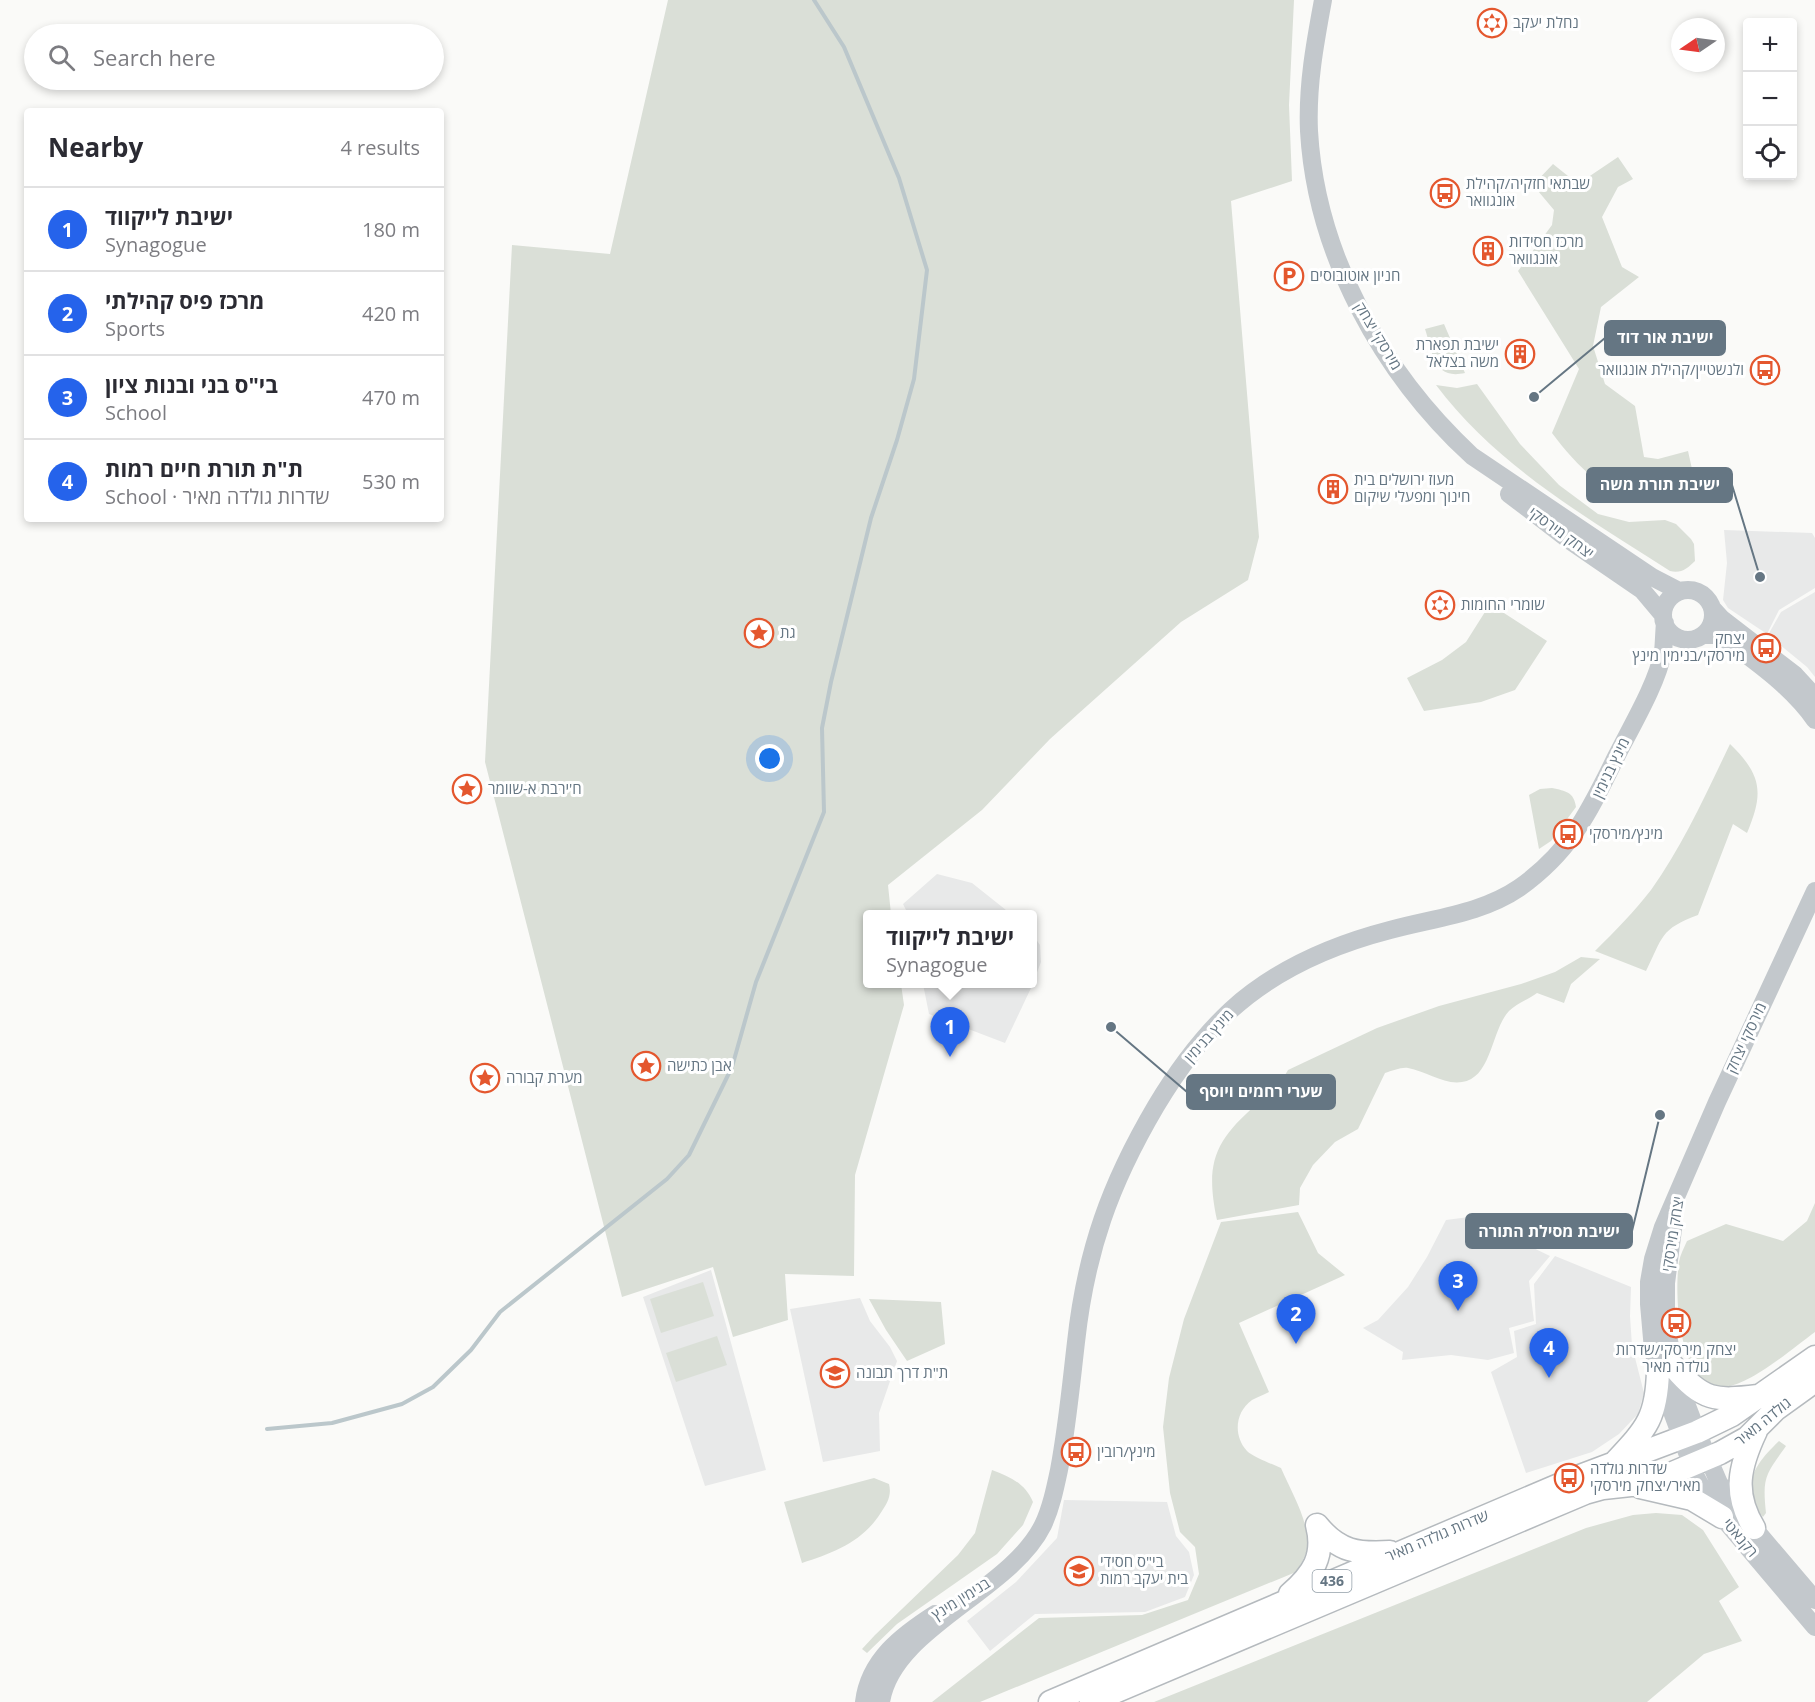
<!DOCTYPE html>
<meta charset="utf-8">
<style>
:root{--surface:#fff;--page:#f2f2f3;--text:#2b2b33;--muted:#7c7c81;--line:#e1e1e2;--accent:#2563eb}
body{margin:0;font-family:"Open Sans",Heebo,sans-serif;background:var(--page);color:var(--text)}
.controls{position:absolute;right:18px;top:18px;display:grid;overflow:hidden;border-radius:6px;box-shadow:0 3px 9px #0003}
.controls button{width:54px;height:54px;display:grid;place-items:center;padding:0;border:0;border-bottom:2px solid var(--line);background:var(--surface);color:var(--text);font:30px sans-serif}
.compass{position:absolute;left:1671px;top:18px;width:54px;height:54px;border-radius:50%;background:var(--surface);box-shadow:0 3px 9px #0003;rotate:257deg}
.you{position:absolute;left:770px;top:759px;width:21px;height:21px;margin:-15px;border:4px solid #fff;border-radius:50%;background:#1a73e8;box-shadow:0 0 0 9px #1a73e833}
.badge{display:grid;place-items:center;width:39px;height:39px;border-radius:50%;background:var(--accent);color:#fff;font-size:20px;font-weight:700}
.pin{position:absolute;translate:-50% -50px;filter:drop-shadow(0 2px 3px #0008)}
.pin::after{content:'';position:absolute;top:32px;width:21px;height:18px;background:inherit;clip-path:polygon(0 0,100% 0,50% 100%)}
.popup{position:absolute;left:863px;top:910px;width:174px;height:78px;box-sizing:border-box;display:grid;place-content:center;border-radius:6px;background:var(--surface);filter:drop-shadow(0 2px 4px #0005);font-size:20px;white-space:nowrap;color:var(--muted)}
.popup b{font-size:22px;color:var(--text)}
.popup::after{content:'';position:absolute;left:50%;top:100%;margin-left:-12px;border:12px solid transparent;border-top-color:var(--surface)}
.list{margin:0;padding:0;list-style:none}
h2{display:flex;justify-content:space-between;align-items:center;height:78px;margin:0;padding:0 24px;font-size:26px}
h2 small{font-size:20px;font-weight:400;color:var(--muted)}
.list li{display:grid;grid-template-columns:39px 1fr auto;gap:18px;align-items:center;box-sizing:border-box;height:84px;padding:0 24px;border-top:2px solid var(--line)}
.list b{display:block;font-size:22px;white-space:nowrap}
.list p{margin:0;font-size:20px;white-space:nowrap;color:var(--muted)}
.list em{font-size:20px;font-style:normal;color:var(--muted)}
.icon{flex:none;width:33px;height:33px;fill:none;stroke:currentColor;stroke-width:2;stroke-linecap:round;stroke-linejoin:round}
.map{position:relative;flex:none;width:1815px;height:1702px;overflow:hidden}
.search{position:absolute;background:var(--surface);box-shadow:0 3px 9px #0003;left:24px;top:24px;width:420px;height:66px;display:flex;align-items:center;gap:15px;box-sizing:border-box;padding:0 21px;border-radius:33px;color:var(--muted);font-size:22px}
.panel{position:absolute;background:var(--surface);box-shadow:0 3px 9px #0003;left:24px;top:108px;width:420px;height:414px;border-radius:6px}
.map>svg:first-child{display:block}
.built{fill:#e8e9e9}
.green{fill:#dadfd7}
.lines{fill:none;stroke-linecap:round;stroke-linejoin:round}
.stream{stroke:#bbc7cb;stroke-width:4}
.primary-casing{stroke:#b5babe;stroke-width:25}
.tertiary{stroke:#c3c8cc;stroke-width:18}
.primary{stroke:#fff;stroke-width:22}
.labels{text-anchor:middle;stroke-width:6;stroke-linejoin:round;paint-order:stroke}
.shield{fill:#fff;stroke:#939fa8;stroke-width:1.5}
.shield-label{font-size:14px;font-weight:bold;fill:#657683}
.poi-label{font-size:15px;fill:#657683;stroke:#fff;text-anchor:start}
.street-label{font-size:15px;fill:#657683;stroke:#fff}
.leader{fill:none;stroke:#657683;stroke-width:2}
.callout-dot{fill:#657683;stroke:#fff;stroke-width:2}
.callout{fill:#657683;stroke:#657683;stroke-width:2}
.callout-label{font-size:16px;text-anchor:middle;font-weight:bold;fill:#fff}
</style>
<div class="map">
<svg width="1815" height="1702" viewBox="0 0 1815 1702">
<rect width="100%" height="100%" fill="#fafaf8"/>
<!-- built -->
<path class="built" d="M1724,530L1812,533L1815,538V588L1779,610L1767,634L1728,608L1723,600L1727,563Z
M1815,592V677L1807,667L1768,635L1781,612Z
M937,874L972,883L1011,914H908L903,904Z
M1033,935L1040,945L1041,962L1031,988L1005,1043L929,1014L923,984H1032Z
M1469,1217L1550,1256L1529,1281L1534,1321L1509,1328L1514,1353L1488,1360L1451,1355L1402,1360L1403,1352L1363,1328L1378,1320L1408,1287L1427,1257L1446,1220Z
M1555,1256L1631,1287L1630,1316L1632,1346L1644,1393L1638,1414L1619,1434L1592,1452L1526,1473L1491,1372L1517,1357L1514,1331L1536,1324L1534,1284Z
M711,1270L766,1470L705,1486L643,1297Z
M860,1298L870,1321L890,1347L897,1361L879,1413L880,1451L823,1462L790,1309Z
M1064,1500L1167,1502L1176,1536L1189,1552L1194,1575L1185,1597L1145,1612L1035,1614L990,1651L967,1621L1016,1582L1057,1538Z"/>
<!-- green -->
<path class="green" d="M668,0H1294L1289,105L1292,181L1231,201L1259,537L1248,580L1181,622L1050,739L982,810L888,885L891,914H868V984H901L904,1005L855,1175L854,1276L785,1274L788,1320L733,1337L713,1267L622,1297L485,762L512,245L610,254Z
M1618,157L1633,179L1618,187L1602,217L1622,267L1639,277L1601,307L1593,346L1605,384L1635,406L1644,457L1658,459L1688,451L1694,478C1636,525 1588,481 1552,433L1579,369L1518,271L1552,225L1554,210L1533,185L1553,164L1578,184Z
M1444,324L1465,373C1433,380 1433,353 1425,329Z
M1477,384L1520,444L1559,485L1598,514L1629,522L1665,520L1676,524L1691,539L1694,544L1695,561C1688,568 1681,574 1670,571C1587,518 1496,465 1436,385L1457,388Z
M1490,604L1547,641L1515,690L1481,702L1424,711L1407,678L1442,660L1466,642Z
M1730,744C1762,775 1764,793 1747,833L1733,824L1698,915C1660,929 1663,937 1646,971L1595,951C1615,931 1634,912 1651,890C1683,845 1706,794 1730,744Z
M1552,788C1566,791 1574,792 1576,807L1551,841L1539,849L1529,795L1540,789Z
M1581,957L1600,959L1571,984L1564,1003L1537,993C1529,999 1516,1004 1509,1011C1491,1030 1492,1078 1462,1082C1444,1085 1426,1071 1408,1068C1401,1067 1392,1071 1385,1073L1358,1129L1335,1142L1313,1165L1300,1188L1299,1205L1217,1220C1205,1164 1214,1141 1257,1104C1269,1093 1281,1084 1288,1070L1377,1028L1439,1006L1521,984L1555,972Z
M1815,1203V1332C1793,1348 1752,1384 1725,1387C1678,1392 1674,1293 1679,1262C1680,1255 1684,1248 1687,1241L1726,1224L1783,1241L1807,1221Z
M1298,1212L1318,1253L1345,1275L1239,1323L1269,1392C1264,1395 1257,1397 1252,1400C1235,1412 1233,1436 1247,1451C1253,1457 1272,1464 1281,1468C1291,1491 1306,1516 1308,1541C1308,1553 1302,1562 1296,1572L980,1702H932L1039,1618L1142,1615L1188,1600L1199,1574L1195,1547L1180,1532L1170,1493L1163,1427L1169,1378L1184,1319L1221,1222Z
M703,1282L714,1316L661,1333L650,1299Z
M869,1299L941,1302L945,1344L907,1361L886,1330Z
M717,1336L727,1365L676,1382L666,1353Z
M1779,1441L1786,1446C1766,1475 1762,1476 1766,1513L1763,1517C1738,1487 1755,1464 1779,1441Z
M992,1470C1010,1477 1025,1483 1033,1502L1023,1525L997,1554L897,1624L867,1653L862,1649L875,1635L958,1555L975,1533Z
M874,1478L889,1484C892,1496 887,1504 880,1514C862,1542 833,1553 802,1563L784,1502Z
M1656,1513L1682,1515L1703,1530L1739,1587L1719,1601L1742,1641L1704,1654L1647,1702H1154L1586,1528L1633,1515Z"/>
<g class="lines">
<!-- stream -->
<path class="stream" d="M267,1429L332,1423L402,1404L433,1387L471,1350L500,1312L667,1179L689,1155L732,1067L756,982L824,812L822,728L831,682L871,518L897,440L914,379L927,270L899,178L844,47L814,0"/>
<!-- primary casing -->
<g class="primary-casing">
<path id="primary" d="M1674,1367C1703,1401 1715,1401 1758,1396
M1616,1461C1647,1428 1657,1417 1658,1370
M1640,1487L1692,1499L1722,1517
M1317,1525C1339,1552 1358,1554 1390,1552
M1754,1528C1733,1493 1739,1467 1756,1431
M1290,1594C1313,1574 1325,1556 1317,1525
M1050,1702L1580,1476L1697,1432L1732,1415L1815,1357
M1091,1702L1585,1493L1603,1488L1649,1483L1720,1453L1747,1438L1776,1409L1815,1381"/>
</g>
<!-- tertiary -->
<path class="tertiary" d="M1323,0C1315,43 1307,86 1309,131C1316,254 1382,373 1472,456L1652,577L1679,591
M1509,494L1569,540L1642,590L1663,615
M1663 615a25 25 0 1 1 50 0a25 25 0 1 1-50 0Z
M1712,608L1722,619L1795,675L1815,697
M1703,635H1714L1724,638C1757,663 1791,686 1815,720
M1815,891L1717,1102L1663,1227L1653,1259L1649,1282V1304L1653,1350L1661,1382L1696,1477L1704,1492L1722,1517L1815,1627
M1673,1229L1666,1283V1325L1676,1377L1697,1432L1719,1483L1736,1507L1815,1600
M864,1702C869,1660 902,1635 935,1614
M881,1702C892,1628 1010,1592 1043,1525C1051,1508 1055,1489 1059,1470C1067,1428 1071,1385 1076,1342C1086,1251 1110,1184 1156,1106C1177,1071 1201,1038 1231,1010C1276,969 1332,945 1390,930C1433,918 1481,914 1519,888C1571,851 1589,812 1616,757C1631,727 1657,684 1663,652C1664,643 1664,633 1665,623"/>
<!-- primary -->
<use href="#primary" class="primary"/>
</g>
<!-- icons -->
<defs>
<g id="synagogue-ring" transform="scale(1.5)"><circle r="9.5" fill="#fff" stroke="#e4572e" stroke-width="1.5"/><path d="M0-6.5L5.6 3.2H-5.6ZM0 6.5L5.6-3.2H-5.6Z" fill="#e4572e"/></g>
<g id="bus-ring" transform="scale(1.5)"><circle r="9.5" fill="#fff" stroke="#e4572e" stroke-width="1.5"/><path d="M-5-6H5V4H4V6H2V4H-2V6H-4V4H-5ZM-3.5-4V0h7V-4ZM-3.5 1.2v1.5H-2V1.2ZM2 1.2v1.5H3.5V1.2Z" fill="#e4572e"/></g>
<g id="building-ring" transform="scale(1.5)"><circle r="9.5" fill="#fff" stroke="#e4572e" stroke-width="1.5"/><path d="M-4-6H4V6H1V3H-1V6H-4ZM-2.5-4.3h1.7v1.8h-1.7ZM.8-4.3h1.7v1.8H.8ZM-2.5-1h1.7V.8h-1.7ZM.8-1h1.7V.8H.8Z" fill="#e4572e"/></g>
<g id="parking-ring" transform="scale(1.5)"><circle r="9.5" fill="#fff" stroke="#e4572e" stroke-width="1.5"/><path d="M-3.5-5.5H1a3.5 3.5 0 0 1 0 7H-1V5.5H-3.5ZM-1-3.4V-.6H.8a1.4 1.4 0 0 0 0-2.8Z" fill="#e4572e"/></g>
<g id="sight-ring" transform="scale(1.5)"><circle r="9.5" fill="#fff" stroke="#e4572e" stroke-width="1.5"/><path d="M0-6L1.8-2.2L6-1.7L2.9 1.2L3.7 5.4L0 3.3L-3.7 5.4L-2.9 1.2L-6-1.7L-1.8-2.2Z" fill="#e4572e"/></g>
<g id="school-ring" transform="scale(1.5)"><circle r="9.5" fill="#fff" stroke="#e4572e" stroke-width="1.5"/><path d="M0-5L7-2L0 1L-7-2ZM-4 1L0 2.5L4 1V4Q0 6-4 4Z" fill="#e4572e"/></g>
</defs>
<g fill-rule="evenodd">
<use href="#synagogue-ring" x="1492" y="23"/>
<use href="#bus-ring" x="1445" y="193"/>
<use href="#building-ring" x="1488" y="251"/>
<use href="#parking-ring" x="1289" y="276"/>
<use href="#building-ring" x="1520" y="354"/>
<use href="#bus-ring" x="1765" y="370"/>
<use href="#building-ring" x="1333" y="489"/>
<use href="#synagogue-ring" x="1440" y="605"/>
<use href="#sight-ring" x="759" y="633"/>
<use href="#bus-ring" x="1766" y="648"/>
<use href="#sight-ring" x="467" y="789"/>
<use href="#bus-ring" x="1568" y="834"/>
<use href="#sight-ring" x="646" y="1066"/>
<use href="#sight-ring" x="485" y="1078"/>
<use href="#bus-ring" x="1676" y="1323"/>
<use href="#school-ring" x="835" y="1373"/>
<use href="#bus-ring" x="1076" y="1452"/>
<use href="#bus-ring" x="1569" y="1478"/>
<use href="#school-ring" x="1079" y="1571"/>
</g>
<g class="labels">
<!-- shield labels -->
<rect class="shield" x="1312.5" y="1570" width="39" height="22" rx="4.5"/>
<g class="shield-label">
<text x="1332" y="1586">436</text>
</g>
<!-- poi labels -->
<g class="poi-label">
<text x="1513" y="28">נחלת יעקב</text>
<text x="1466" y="189">שבתאי חזקיה/קהילת<tspan x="1466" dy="17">אונגוואר</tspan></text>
<text x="1509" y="247">מרכז חסידות<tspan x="1509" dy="17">אונגוואר</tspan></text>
<text x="1310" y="281">חניון אוטובוסים</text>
<text x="1499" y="350" text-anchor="end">ישיבת תפארת<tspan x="1499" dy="17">משה בצלאל</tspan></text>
<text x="1744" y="375" text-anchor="end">ולנשטיין/קהילת אונגוואר</text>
<text x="1354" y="485">מעוז ירושלים בית<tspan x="1354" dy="17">חינוך ומפעלי שיקום</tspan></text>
<text x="1461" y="610">שומרי החומות</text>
<text x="780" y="638">גת</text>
<text x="1745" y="644" text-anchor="end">יצחק<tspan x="1745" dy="17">מירסקי/בנימין מינץ</tspan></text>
<text x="488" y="794">ח'ירבת א-שוומר</text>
<text x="1589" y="839">מינץ/מירסקי</text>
<text x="667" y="1071">אבן כתישה</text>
<text x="506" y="1083">מערת קבורה</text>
<text x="1676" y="1355" text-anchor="middle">יצחק מירסקי/שדרות<tspan x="1676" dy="17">גולדה מאיר</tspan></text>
<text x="856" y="1378">ת"ת דרך תבונה</text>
<text x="1097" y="1457">מינץ/רובין</text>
<text x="1590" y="1474">שדרות גולדה<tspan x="1590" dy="17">מאיר/יצחק מירסקי</tspan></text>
<text x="1100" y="1567">בי"ס חסידי<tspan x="1100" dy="17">בית יעקב רמות</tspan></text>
</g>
<!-- street labels -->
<g class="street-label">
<text transform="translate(1378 336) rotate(59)" y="5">מירסקי יצחק</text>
<text transform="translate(1561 533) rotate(36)" y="5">יצחק מירסקי</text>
<text transform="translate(1611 768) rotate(-64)" y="5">מינץ בנימין</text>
<text transform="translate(1209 1036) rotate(-48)" y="5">מינץ בנימין</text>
<text transform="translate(1746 1038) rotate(-65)" y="5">מירסקי יצחק</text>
<text transform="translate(1673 1234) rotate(-81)" y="5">יצחק מירסקי</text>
<text transform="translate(1763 1422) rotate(-39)" y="5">גולדה מאיר</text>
<text transform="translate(1437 1536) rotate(-23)" y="5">שדרות גולדה מאיר</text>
<text transform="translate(1740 1538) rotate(50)" y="5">רקנאטי</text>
<text transform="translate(961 1599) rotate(-32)" y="5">בנימין מינץ</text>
</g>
</g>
<!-- callouts -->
<path class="leader" d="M1534 397L1605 338M1760 577L1732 485M1111 1027L1187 1092M1660 1115L1632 1231"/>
<g class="callout-dot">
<circle cx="1534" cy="397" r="6"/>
<circle cx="1760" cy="577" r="6"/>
<circle cx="1111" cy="1027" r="6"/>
<circle cx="1660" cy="1115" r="6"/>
</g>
<g class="callout">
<rect x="1605" y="321" width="120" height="34" rx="6"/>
<rect x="1587" y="468" width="145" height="34" rx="6"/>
<rect x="1187" y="1075" width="148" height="34" rx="6"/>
<rect x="1466" y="1214" width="166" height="34" rx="6"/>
</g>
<g class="callout-label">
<text x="1665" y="343">ישיבת אור דוד</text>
<text x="1660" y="490">ישיבת תורת משה</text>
<text x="1261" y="1097">שערי רחמים ויוסף</text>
<text x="1549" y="1237">ישיבת מסילת התורה</text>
</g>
</svg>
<div class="controls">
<button>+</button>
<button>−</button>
<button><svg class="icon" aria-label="locate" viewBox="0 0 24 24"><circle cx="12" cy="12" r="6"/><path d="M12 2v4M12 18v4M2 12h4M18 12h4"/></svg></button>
</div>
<svg class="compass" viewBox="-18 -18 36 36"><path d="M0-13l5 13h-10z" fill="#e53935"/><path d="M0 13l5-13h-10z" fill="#7c7c81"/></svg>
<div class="you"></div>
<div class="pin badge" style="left:950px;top:1057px">1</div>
<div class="popup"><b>ישיבת לייקווד</b>Synagogue</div>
<div class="pin badge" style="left:1296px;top:1344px">2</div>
<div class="pin badge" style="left:1458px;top:1311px">3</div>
<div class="pin badge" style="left:1549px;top:1378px">4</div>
<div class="search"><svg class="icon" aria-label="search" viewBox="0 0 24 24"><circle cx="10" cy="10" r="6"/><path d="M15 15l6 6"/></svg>Search here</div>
<section class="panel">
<h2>Nearby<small>4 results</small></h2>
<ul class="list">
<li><span class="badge">1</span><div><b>ישיבת לייקווד</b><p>Synagogue</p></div><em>180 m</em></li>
<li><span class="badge">2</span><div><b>מרכז פיס קהילתי</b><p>Sports</p></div><em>420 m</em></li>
<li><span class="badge">3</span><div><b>בי&quot;ס בני ובנות ציון</b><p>School</p></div><em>470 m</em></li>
<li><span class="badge">4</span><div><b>ת&quot;ת תורת חיים רמות</b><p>School · שדרות גולדה מאיר</p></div><em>530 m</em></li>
</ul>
</section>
</div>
